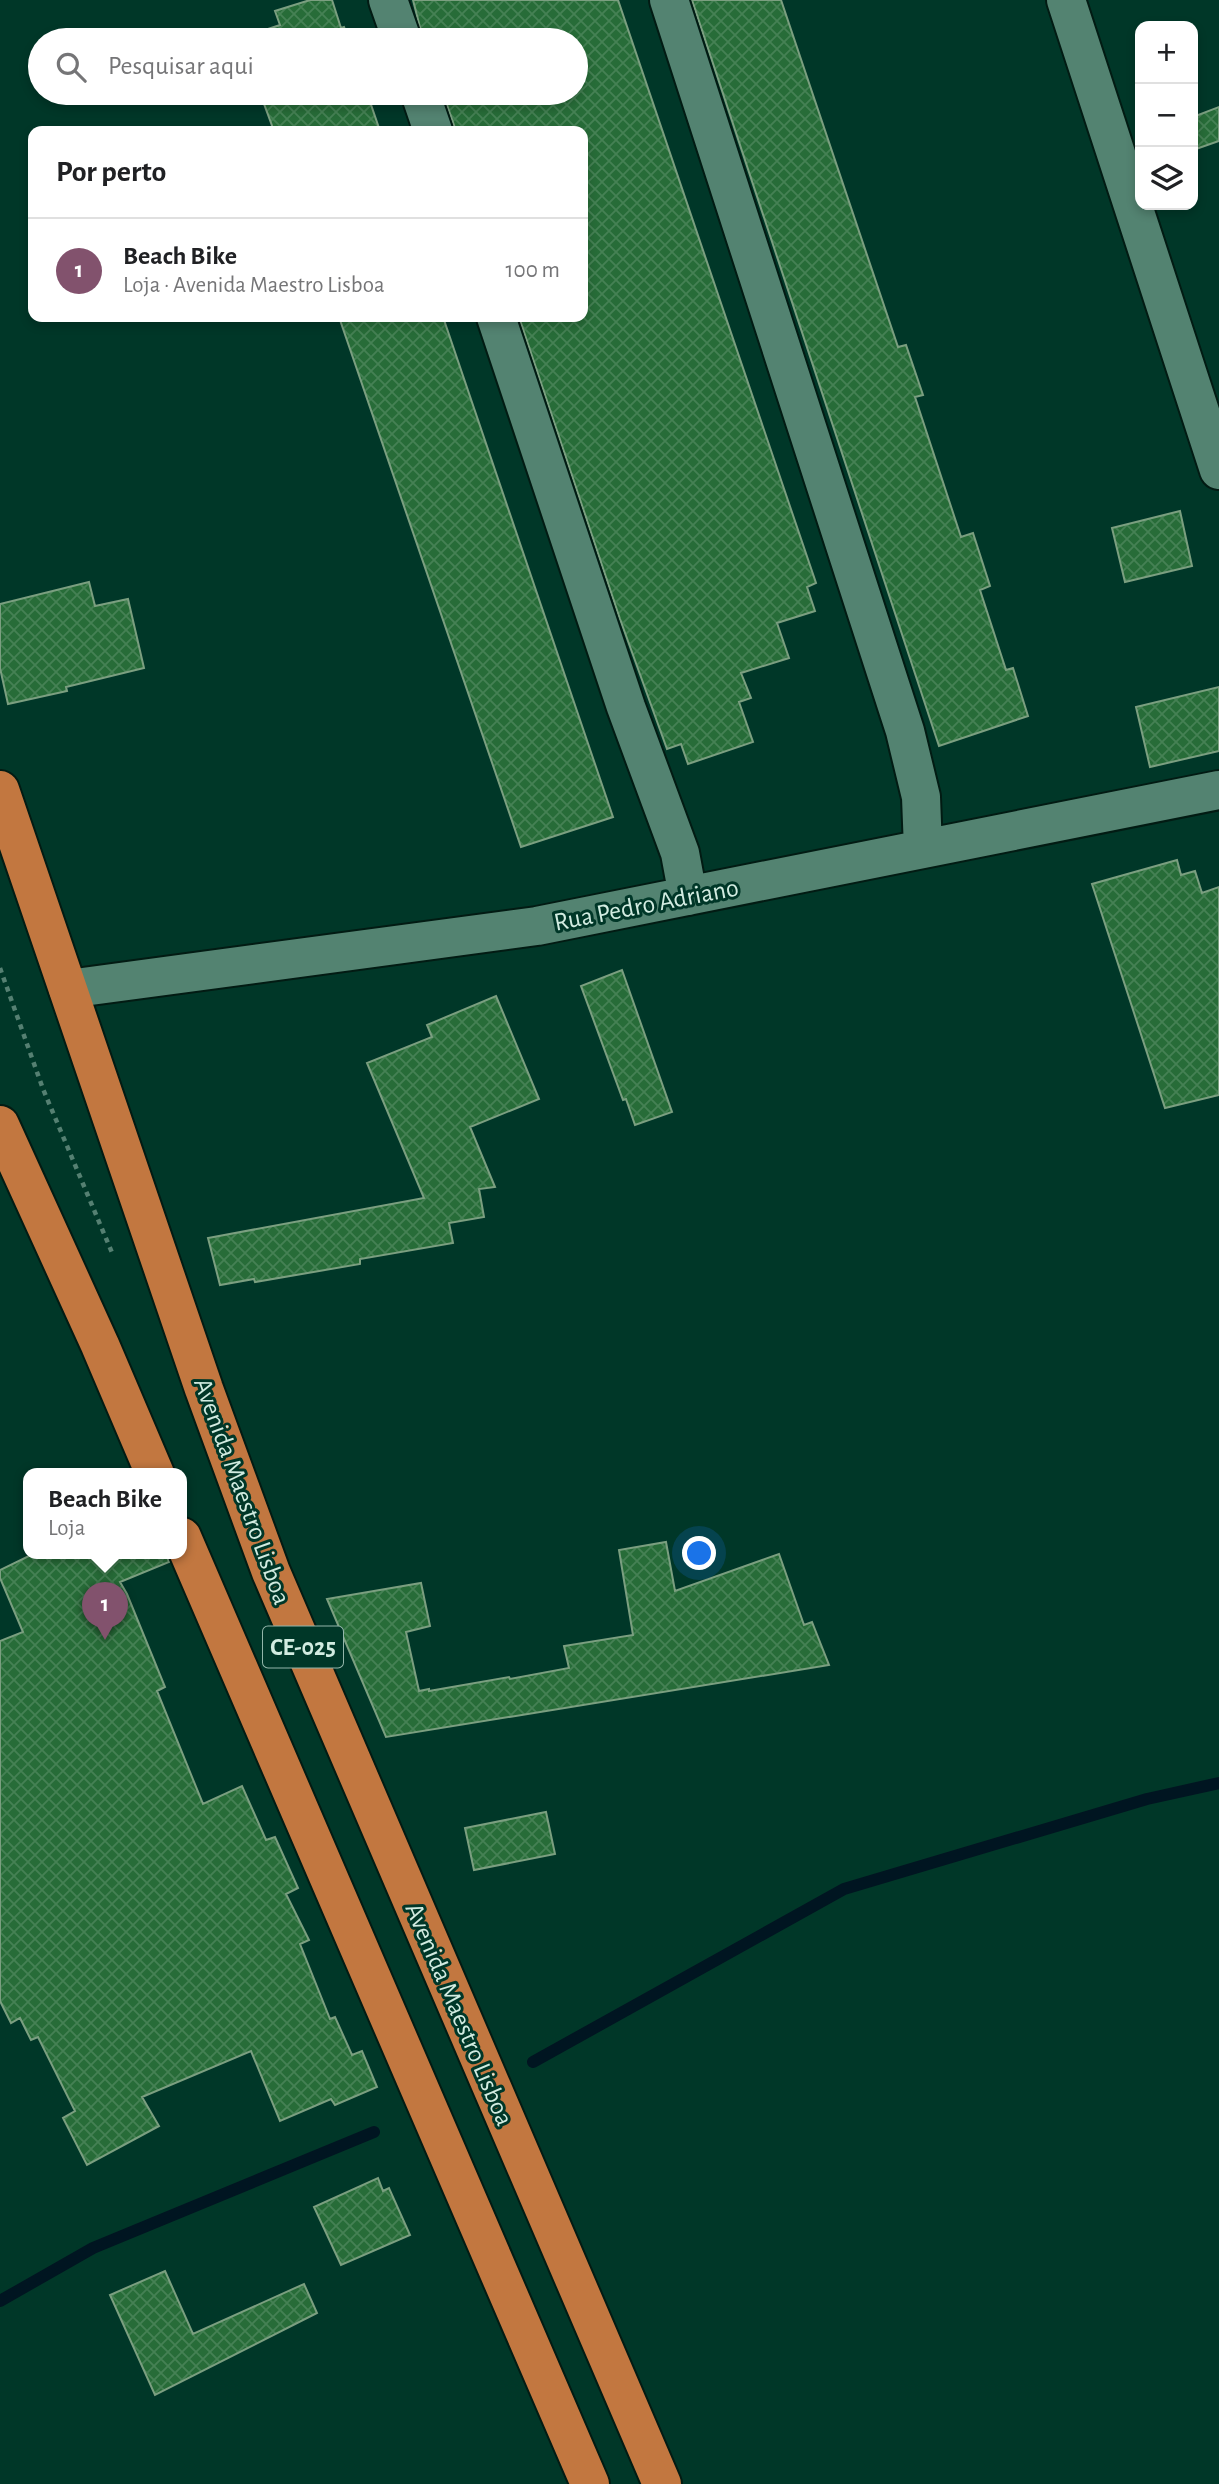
<!DOCTYPE html>
<html lang="pt">
<meta charset="utf-8">
<style>
:root{--surface:#fff;--page:#f6f6f6;--text:#202124;--muted:#757577;--line:#e0e0e0;--accent:#82526d}
body{margin:0;font-family:"Alegreya Sans",sans-serif;background:var(--page);color:var(--text)}
.controls{position:absolute;right:21px;top:21px;display:grid;overflow:hidden;border-radius:14px;box-shadow:0 4px 10px #0003}
.controls button{width:63px;height:63px;display:grid;place-items:center;padding:0;border:0;border-bottom:2px solid var(--line);background:var(--surface);color:var(--text);font:35px sans-serif}
.you{position:absolute;left:700px;top:1554px;width:24px;height:24px;margin:-18px;border:5px solid #fff;border-radius:50%;background:#1a73e8;box-shadow:0 0 0 10px #1a73e833}
.badge{display:grid;place-items:center;width:46px;height:46px;border-radius:50%;background:var(--accent);color:#fff;font-size:23px;font-weight:700}
.pin{position:absolute;translate:-50% -58px;filter:drop-shadow(0 2px 4px #0008)}
.pin::after{content:'';position:absolute;top:37px;width:24px;height:21px;background:inherit;clip-path:polygon(0 0,100% 0,50% 100%)}
.popup{position:absolute;left:23px;top:1468px;width:164px;height:91px;box-sizing:border-box;display:grid;place-content:center;border-radius:14px;background:var(--surface);filter:drop-shadow(0 2px 5px #0005);font-size:23px;white-space:nowrap;color:var(--muted)}
.popup b{font-size:26px;color:var(--text)}
.popup::after{content:'';position:absolute;left:50%;top:100%;margin-left:-14px;border:14px solid transparent;border-top-color:var(--surface)}
.list{margin:0;padding:0;list-style:none}
h2{display:flex;justify-content:space-between;align-items:center;height:91px;margin:0;padding:0 28px;font-size:30px}
h2 small{font-size:23px;font-weight:400;color:var(--muted)}
.list li{display:grid;grid-template-columns:46px 1fr auto;gap:21px;align-items:center;box-sizing:border-box;height:105px;padding:0 28px;border-top:2px solid var(--line)}
.list b{display:block;font-size:26px;white-space:nowrap}
.list p{margin:0;font-size:23px;white-space:nowrap;color:var(--muted)}
.list em{font-size:23px;font-style:normal;color:var(--muted)}
.icon{flex:none;width:38px;height:38px;fill:none;stroke:currentColor;stroke-width:2;stroke-linecap:round;stroke-linejoin:round}
.map{position:relative;flex:none;width:1219px;height:2484px;overflow:hidden}
.search{position:absolute;background:var(--surface);box-shadow:0 4px 10px #0003;left:28px;top:28px;width:560px;height:77px;display:flex;align-items:center;gap:18px;box-sizing:border-box;padding:0 24px;border-radius:38px;color:var(--muted);font-size:26px}
.panel{position:absolute;background:var(--surface);box-shadow:0 4px 10px #0003;left:28px;top:126px;width:560px;height:196px;border-radius:14px}
.map>svg:first-child{display:block}
.lines{fill:none;stroke-linecap:round;stroke-linejoin:round}
.stream{stroke:#001521;stroke-width:12}
.building{fill:url(#building-cross-hatch);stroke:#7b9f80;stroke-width:2}
.minor-casing{stroke:#021b13;stroke-width:42}
.trunk-casing{stroke:#021b13;stroke-width:42}
.path{stroke:#558072;stroke-width:4.5;stroke-dasharray:5 5;stroke-linecap:butt}
.minor{stroke:#538371;stroke-width:38}
.trunk{stroke:#c27740;stroke-width:38}
.labels{text-anchor:middle;stroke-width:6;stroke-linejoin:round;paint-order:stroke}
.shield{fill:#003728;stroke:#93b6aa;stroke-width:2}
.shield-label{font-size:24px;font-weight:bold;fill:#d2ece1}
.street-label{font-size:26px;fill:#d2ece1;stroke:#003728}
</style>
<div class="map">
<svg width="1219" height="2484" viewBox="0 0 1219 2484">
<defs>
<pattern id="building-cross-hatch" width="8" height="8" patternUnits="userSpaceOnUse" patternTransform="scale(1.75)"><rect width="8" height="8" fill="#276c38"/><path d="M0 0l8 8M0 8l8-8" fill="none" stroke="#458154"/></pattern>
</defs>
<rect width="100%" height="100%" fill="#003728"/>
<g class="lines">
<!-- stream -->
<path class="stream" d="M533,2062L844,1889L1147,1799L1219,1783
M0,2301L93,2248L374,2132"/>
</g>
<!-- building -->
<path class="building" d="M310,0H332L341,28L344,27L349,40H246L256,33L280,25L275,11Z
M413,0H618L816,583L807,587L815,611L777,623L789,658L741,673L751,698L739,702L753,742L688,764L681,744L667,749L620,619L519,317H583V131H456L443,93H576V40H425L423,39Z
M692,0H781L898,347L906,345L923,395L915,397L961,537L973,533L990,586L980,590L1006,670L1013,668L1028,716L939,746Z
M260,93H367L380,131H274Z
M1219,107V141L1193,150V117Z
M339,317H443L613,817L521,847Z
M1180,511L1192,566L1125,582L1112,528Z
M89,582L95,606L128,599L144,668L66,687L67,691L8,704L0,668V604Z
M1219,687V751L1150,767L1136,707Z
M1177,860L1181,875L1195,871L1202,893L1219,887V1095L1165,1108L1092,884Z
M622,970L672,1112L635,1125L626,1099L623,1100L581,986Z
M496,996L539,1099L470,1127L495,1187L479,1189L484,1217L449,1223L453,1243L360,1259V1264L255,1282L254,1279L220,1285L208,1238L424,1198L367,1063L432,1037L427,1025Z
M666,1542L675,1591L779,1554L804,1625L812,1622L829,1665L386,1737L327,1599L421,1583L430,1626L406,1632L419,1691L429,1689V1691L509,1677L510,1679L569,1668L564,1646L633,1635L619,1550Z
M33,1554H166L169,1562L120,1582L127,1594L165,1687L157,1691L203,1804L242,1786L266,1840L275,1837L298,1888L286,1894L309,1940L300,1944L330,2019L335,2017L352,2055L362,2051L377,2087L335,2105L331,2099L280,2121L251,2051L142,2097L159,2126L87,2165L63,2118L75,2111L38,2037L31,2040L20,2018L11,2023L0,2001V1641L23,1632L0,1578V1570Z
M546,1812L555,1854L474,1870L465,1828Z
M378,2178L383,2191L389,2188L410,2235L341,2265L314,2207Z
M165,2271L193,2334L304,2284L317,2313L155,2395L110,2295Z"/>
<g class="lines">
<!-- minor casing -->
<g class="minor-casing">
<path id="minor" d="M388,0L402,40
M669,0L905,731L921,797L923,849
M1066,0L1219,470
M420,93L433,131
M496,317L626,707L680,853L688,896
M68,989L537,926L1219,790"/>
</g>
<!-- trunk casing -->
<g class="trunk-casing">
<path id="trunk" d="M0,790L204,1389L271,1572L662,2484
M0,1125L100,1345L155,1474
M182,1537L590,2484"/>
</g>
<!-- path -->
<path class="path" d="M0,968L43,1089L113,1255"/>
<!-- minor -->
<use href="#minor" class="minor"/>
<!-- trunk -->
<use href="#trunk" class="trunk"/>
</g>
<g class="labels">
<!-- shield labels -->
<rect class="shield" x="263" y="1626.5" width="80" height="41" rx="5"/>
<g class="shield-label">
<text x="303" y="1655">CE-025</text>
</g>
<!-- street labels -->
<g class="street-label">
<text transform="translate(646 904) rotate(-11)" y="9">Rua Pedro Adriano</text>
<text transform="translate(243 1491) rotate(70)" y="9">Avenida Maestro Lisboa</text>
<text transform="translate(460 2014) rotate(67)" y="9">Avenida Maestro Lisboa</text>
</g>
</g>
</svg>
<div class="controls">
<button>+</button>
<button>−</button>
<button><svg class="icon" aria-label="layers" viewBox="0 0 24 24"><path d="M12 4l9 5-9 5-9-5zM3 14l9 5 9-5"/></svg></button>
</div>
<div class="you"></div>
<div class="pin badge" style="left:105px;top:1640px">1</div>
<div class="popup"><b>Beach Bike</b>Loja</div>
<div class="search"><svg class="icon" aria-label="search" viewBox="0 0 24 24"><circle cx="10" cy="10" r="6"/><path d="M15 15l6 6"/></svg>Pesquisar aqui</div>
<section class="panel">
<h2>Por perto<small></small></h2>
<ul class="list">
<li><span class="badge">1</span><div><b>Beach Bike</b><p>Loja · Avenida Maestro Lisboa</p></div><em>100 m</em></li>
</ul>
</section>
</div>
